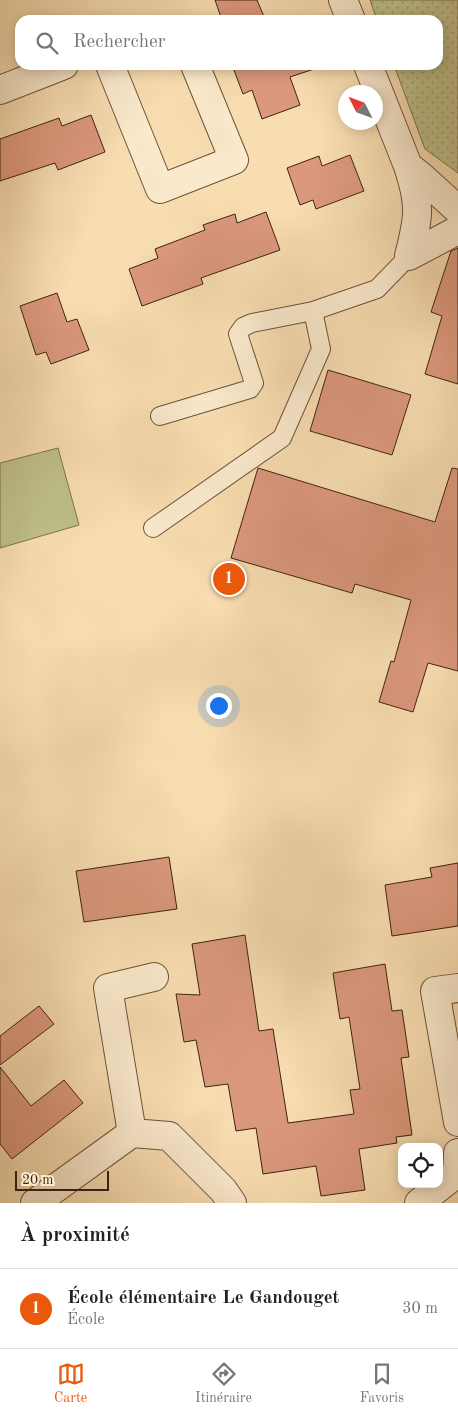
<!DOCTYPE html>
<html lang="fr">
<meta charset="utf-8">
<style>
:root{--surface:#fff;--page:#f6f6f6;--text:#222;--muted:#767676;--line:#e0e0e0;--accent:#ea580c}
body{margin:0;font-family:"Old Standard TT",serif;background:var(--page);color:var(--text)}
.controls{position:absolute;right:15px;bottom:15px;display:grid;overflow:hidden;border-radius:10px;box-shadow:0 2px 12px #0003}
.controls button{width:45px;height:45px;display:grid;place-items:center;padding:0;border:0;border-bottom:1px solid var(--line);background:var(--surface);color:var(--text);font:25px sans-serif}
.compass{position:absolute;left:338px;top:85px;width:45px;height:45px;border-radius:50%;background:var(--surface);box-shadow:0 2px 12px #0003;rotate:312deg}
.scale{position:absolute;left:15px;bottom:12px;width:94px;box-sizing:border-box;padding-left:5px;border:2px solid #3f2312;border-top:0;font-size:14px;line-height:18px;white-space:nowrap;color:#3f2312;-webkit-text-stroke:4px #fae9cc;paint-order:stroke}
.you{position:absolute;left:218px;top:705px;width:18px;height:18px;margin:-12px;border:4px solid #fff;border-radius:50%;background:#1a73e8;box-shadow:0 0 0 8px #1a73e833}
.badge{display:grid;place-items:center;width:32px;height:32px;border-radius:50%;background:var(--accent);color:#fff;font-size:16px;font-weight:700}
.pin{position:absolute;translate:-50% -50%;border:2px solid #fff;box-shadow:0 1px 5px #0006}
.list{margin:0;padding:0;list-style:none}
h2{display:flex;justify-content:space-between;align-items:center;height:65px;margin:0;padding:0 20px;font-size:21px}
h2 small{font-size:16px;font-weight:400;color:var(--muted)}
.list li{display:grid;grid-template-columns:32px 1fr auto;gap:15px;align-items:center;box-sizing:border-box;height:80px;padding:0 20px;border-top:1px solid var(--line)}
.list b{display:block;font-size:19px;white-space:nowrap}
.list p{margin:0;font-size:16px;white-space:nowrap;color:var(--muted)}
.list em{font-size:16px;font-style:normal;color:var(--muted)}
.icon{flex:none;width:28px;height:28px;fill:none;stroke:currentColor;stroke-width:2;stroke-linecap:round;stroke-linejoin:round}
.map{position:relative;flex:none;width:458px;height:1203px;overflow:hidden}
.search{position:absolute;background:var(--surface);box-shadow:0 2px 12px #0003;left:15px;right:15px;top:15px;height:55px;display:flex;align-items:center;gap:12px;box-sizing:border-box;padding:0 18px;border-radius:15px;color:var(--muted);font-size:19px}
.sheet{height:145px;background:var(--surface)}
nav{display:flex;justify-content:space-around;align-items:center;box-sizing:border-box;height:70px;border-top:1px solid var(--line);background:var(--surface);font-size:14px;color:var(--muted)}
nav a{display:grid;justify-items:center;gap:2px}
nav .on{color:var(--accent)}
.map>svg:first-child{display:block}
.park{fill:url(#park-dots);stroke:#7f724e}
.garden{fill:#bfc08a;stroke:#7f724e}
.building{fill:#db987d;stroke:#3f2312}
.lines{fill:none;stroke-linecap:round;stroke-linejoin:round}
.service-casing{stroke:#6d523a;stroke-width:20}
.minor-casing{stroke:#6d523a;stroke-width:30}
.service{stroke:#fae9cc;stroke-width:18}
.minor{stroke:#fae9cc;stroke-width:28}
</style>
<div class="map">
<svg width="458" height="1203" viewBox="0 0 458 1203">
<defs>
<pattern id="park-dots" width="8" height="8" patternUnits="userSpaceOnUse" patternTransform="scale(1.25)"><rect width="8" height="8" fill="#bfc08a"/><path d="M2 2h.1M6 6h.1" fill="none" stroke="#9d9c6f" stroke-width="1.8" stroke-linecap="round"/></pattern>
</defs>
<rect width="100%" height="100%" fill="#f8ddb1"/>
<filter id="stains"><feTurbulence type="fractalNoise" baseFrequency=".004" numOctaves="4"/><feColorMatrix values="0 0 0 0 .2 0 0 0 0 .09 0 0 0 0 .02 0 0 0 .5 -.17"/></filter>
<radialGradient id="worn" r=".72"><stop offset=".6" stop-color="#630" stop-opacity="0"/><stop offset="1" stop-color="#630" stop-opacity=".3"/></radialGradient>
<!-- park -->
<path class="park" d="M370,0H458V173L425,149L394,65H438V20H377Z"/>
<!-- garden -->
<path class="garden" d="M58,448L79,525L0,548V463Z"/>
<!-- building -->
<path class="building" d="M215,0H257L265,19L222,20Z
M232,65H313L314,69L290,77L300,105L262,119L252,90L243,94Z
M91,115L105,152L58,170L55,163L0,181V139L59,118L62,126Z
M350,155L364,191L316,209L313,200L300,205L287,168L319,156L322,166Z
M266,212L280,250L201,278L203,284L142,306L129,269L158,258L155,249L205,230L203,225L235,214L237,223Z
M458,248V384L425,374L442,316L431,312L451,251Z
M57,293L67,322L77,319L89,350L51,364L46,352L36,355L20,306Z
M328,370L411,395L392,455L310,431Z
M258,468L435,522L452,468L458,469V671L428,663L413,712L379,702L391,661L394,662L411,600L355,584L352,593L231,558Z
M169,857L177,909L84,922L76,871Z
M458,863V926L392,936L385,885L432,877L430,868Z
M245,935L259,1031L273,1029L288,1123L354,1114L350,1090L360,1089L349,1017L340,1019L333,973L385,964L392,1011L402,1010L409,1057L401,1058L412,1135L396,1137L397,1143L359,1149L365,1190L321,1196L316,1166L263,1174L256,1128L236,1131L228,1084L205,1087L196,1040L184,1042L176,994L200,995L192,944Z
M39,1006L54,1024L0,1065V1036Z
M0,1067L31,1106L64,1080L83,1103L12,1159L0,1144Z"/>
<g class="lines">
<!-- service casing -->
<g class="service-casing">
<path id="service" d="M160,416L250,389L254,383L238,334L243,327L252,323L313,311L377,289L409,256
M153,528L282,438L321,349L313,311"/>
</g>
<!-- minor casing -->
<g class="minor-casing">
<path id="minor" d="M343,0L351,20
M110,65L160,189L234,160L195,65
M368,65L408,166L423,178L458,210
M0,90L64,65
M408,166C421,205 419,217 409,256L458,230
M458,988L435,991L458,1122
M132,1133L108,988L154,977
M35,1203L132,1133L169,1136L223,1190L232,1203
M419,1203L457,1173L458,1153"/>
</g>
<!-- service -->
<use href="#service" class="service"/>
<!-- minor -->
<use href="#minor" class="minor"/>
</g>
<rect width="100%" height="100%" filter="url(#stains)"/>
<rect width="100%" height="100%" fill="url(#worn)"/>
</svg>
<div class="controls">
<button><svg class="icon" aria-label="locate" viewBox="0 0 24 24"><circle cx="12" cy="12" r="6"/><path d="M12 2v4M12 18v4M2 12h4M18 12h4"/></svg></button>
</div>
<svg class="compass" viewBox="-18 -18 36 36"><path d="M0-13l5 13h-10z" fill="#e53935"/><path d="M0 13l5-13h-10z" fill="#767676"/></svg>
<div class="scale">20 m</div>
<div class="you"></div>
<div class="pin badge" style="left:229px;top:579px">1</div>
<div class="search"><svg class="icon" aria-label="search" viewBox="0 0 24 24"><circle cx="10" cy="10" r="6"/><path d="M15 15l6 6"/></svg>Rechercher</div>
</div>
<section class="sheet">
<h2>À proximité<small></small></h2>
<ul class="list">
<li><span class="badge">1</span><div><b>École élémentaire Le Gandouget</b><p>École</p></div><em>30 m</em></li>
</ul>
</section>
<nav>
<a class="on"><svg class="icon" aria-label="map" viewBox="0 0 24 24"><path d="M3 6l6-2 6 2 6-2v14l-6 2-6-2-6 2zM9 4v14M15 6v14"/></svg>Carte</a>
<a><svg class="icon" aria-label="directions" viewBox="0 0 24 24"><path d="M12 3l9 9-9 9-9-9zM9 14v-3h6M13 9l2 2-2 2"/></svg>Itinéraire</a>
<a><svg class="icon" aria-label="saved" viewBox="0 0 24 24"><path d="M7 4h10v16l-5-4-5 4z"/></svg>Favoris</a>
</nav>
